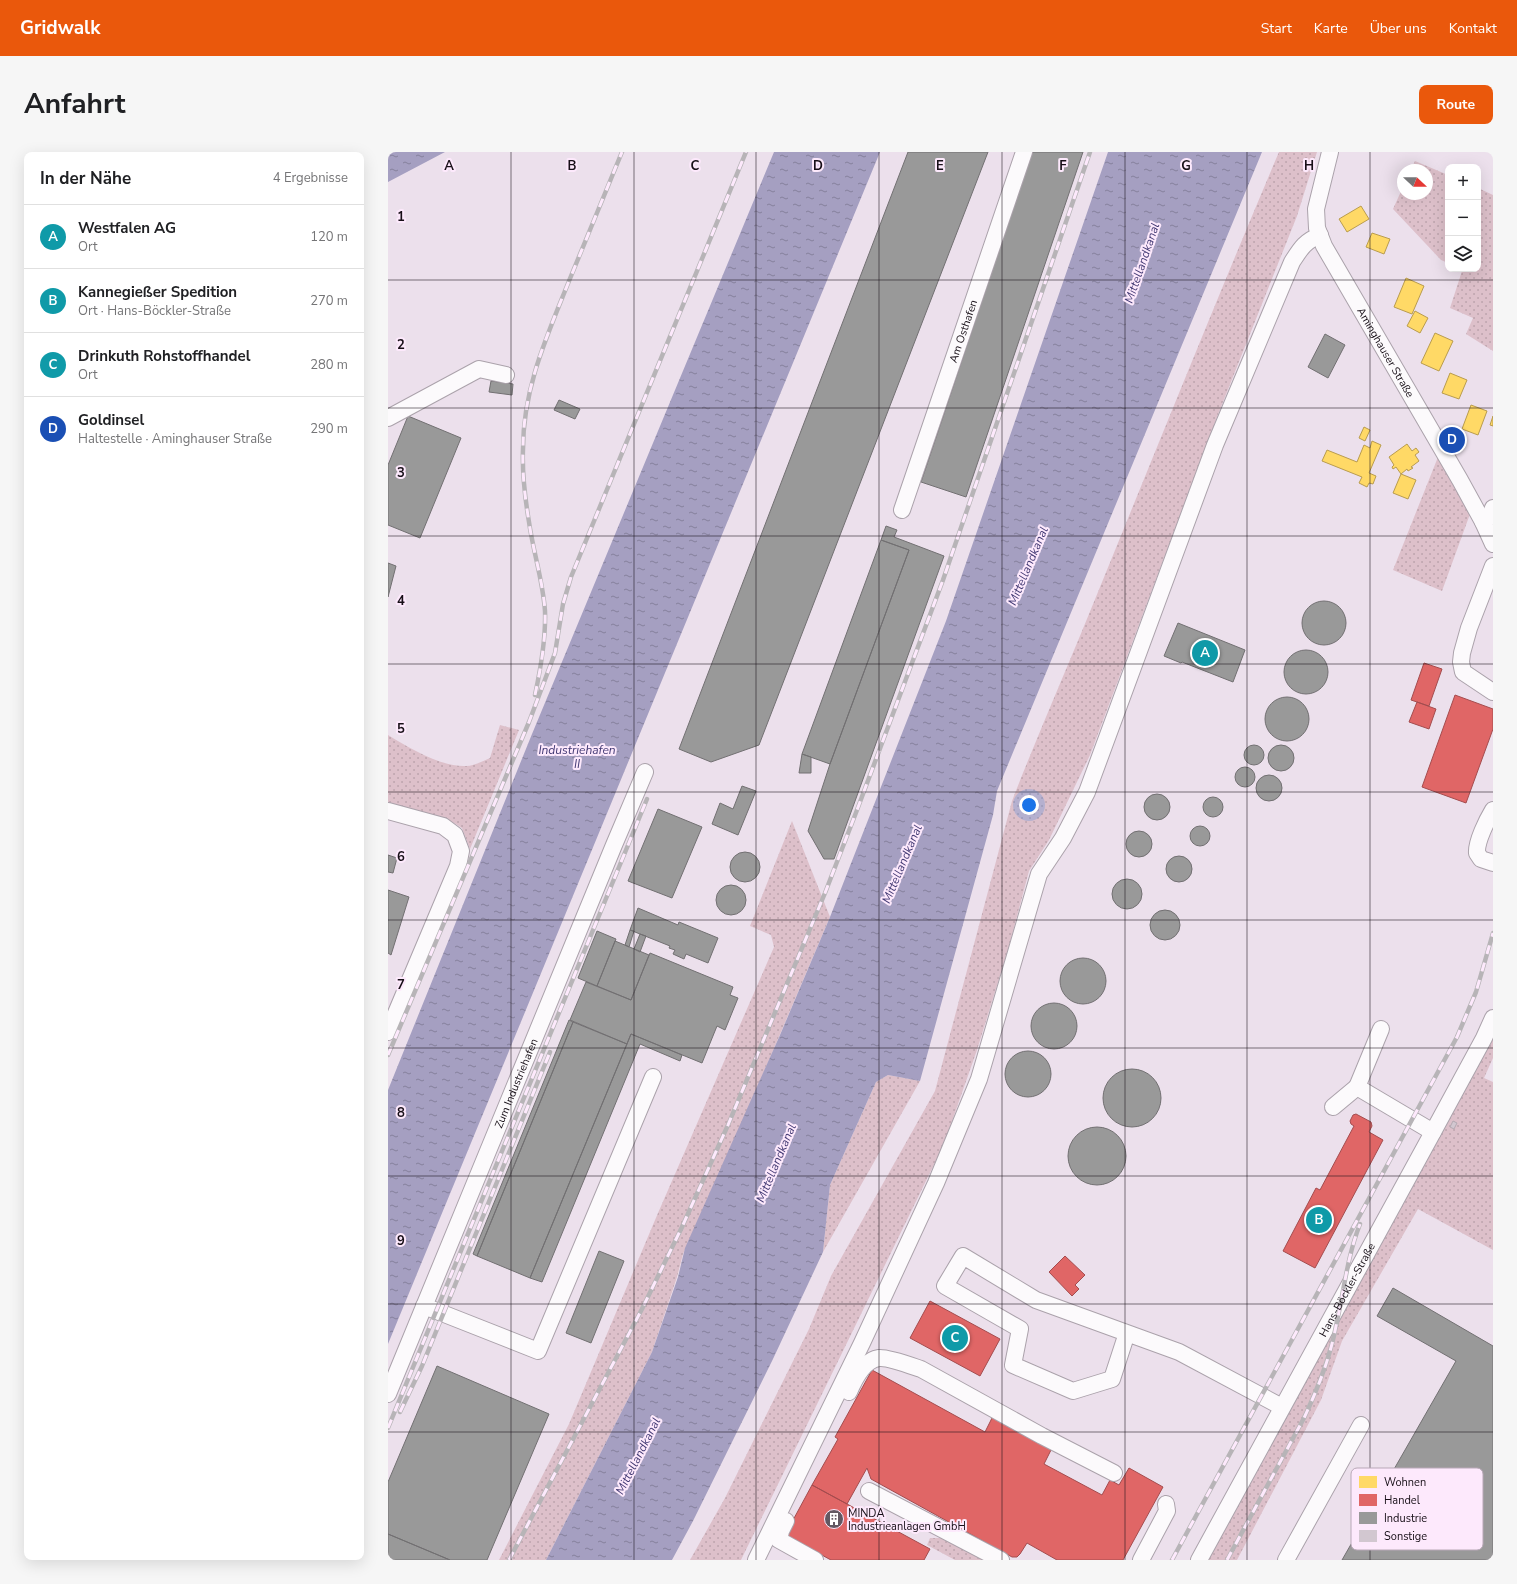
<!DOCTYPE html>
<html lang="de">
<meta charset="utf-8">
<style>
:root{--surface:#fff;--page:#f6f6f6;--text:#202124;--muted:#757577;--line:#e0e0e0;--accent:#ea580c}
body{margin:0;font-family:"Nunito Sans",sans-serif;background:var(--page);color:var(--text)}
.controls{position:absolute;right:12px;top:12px;display:grid;overflow:hidden;border-radius:8px;box-shadow:0 4px 16px #0002}
.controls button{width:36px;height:36px;display:grid;place-items:center;padding:0;border:0;border-bottom:1px solid var(--line);background:var(--surface);color:var(--text);font:20px sans-serif}
.compass{position:absolute;left:1009px;top:12px;width:36px;height:36px;border-radius:50%;background:var(--surface);box-shadow:0 4px 16px #0002;rotate:112deg}
.you{position:absolute;left:641px;top:653px;width:14px;height:14px;margin:-10px;border:3px solid #fff;border-radius:50%;background:#1a73e8;box-shadow:0 0 0 6px #1a73e833}
.badge{display:grid;place-items:center;width:26px;height:26px;border-radius:50%;background:var(--accent);color:#fff;font-size:13px;font-weight:700}
.pin{position:absolute;translate:-50% -50%;border:2px solid #fff;box-shadow:0 1px 4px #0006}
.list{margin:0;padding:0;list-style:none}
h2{display:flex;justify-content:space-between;align-items:center;height:52px;margin:0;padding:0 16px;font-size:17px}
h2 small{font-size:13px;font-weight:400;color:var(--muted)}
.list li{display:grid;grid-template-columns:26px 1fr auto;gap:12px;align-items:center;box-sizing:border-box;height:64px;padding:0 16px;border-top:1px solid var(--line)}
.list b{display:block;font-size:15px;white-space:nowrap}
.list p{margin:0;font-size:13px;white-space:nowrap;color:var(--muted)}
.list em{font-size:13px;font-style:normal;color:var(--muted)}
.icon{flex:none;width:22px;height:22px;fill:none;stroke:currentColor;stroke-width:2;stroke-linecap:round;stroke-linejoin:round}
.map{position:relative;flex:none;width:1105px;height:1408px;overflow:hidden;border-radius:8px}
header{display:flex;align-items:center;gap:24px;box-sizing:border-box;height:56px;padding:0 20px;background:var(--accent);color:#fff}
header strong{font-size:19px}
nav{display:flex;gap:22px;margin-inline-start:auto;font-size:14px}
.intro{display:flex;align-items:center;justify-content:space-between;box-sizing:border-box;height:96px;padding:0 24px}
h1{margin:0;font-size:28px}
.button{padding:10px 18px;border-radius:8px;background:var(--accent);color:#fff;font-size:14px;font-weight:700}
main{display:flex;gap:24px;padding:0 24px}
aside{flex:1;background:var(--surface);border-radius:8px;box-shadow:0 4px 16px #0002}
.map>svg:first-child{display:block}
.grass{fill:url(#grass-dots)}
.water{fill:url(#water-ripples)}
.homes{fill:#ffd966;stroke:#b99c4e}
.shops{fill:#e06666;stroke:#a44c4e}
.industry{fill:#999;stroke:#727072}
.building{fill:#d2c7d0;stroke:#b4a9b2}
.lines{fill:none;stroke-linecap:round;stroke-linejoin:round}
.minor-casing{stroke:#aba2ab;stroke-width:18}
.minor{stroke:#fcfafc;stroke-width:16}
.rail-casing{stroke:#b7b4b7;stroke-width:4.5}
.rail{stroke:#fde9fc;stroke-width:3;stroke-dasharray:9;stroke-linecap:butt}
.grid{fill:none;stroke:#170f17;stroke-width:1;stroke-opacity:0.55}
.labels{text-anchor:middle;stroke-width:4;stroke-linejoin:round;paint-order:stroke}
.street-label{font-size:11px;fill:#170f17;stroke:#fde9fc}
.poi-label{font-size:11px;fill:#170f17;stroke:#fde9fc;text-anchor:start}
.water-label{font-size:12px;font-style:italic;fill:#423973;stroke:#fde9fc}
.key{fill:#fde9fc;stroke:#b8a8b7;stroke-width:1}
.key-label{font-size:11px;fill:#170f17}
.grid-label{font-size:13px;text-anchor:middle;font-weight:bold;fill:#170f17;stroke:#fde9fc;stroke-width:4;stroke-linejoin:round;paint-order:stroke}
</style>
<header>
<strong>Gridwalk</strong>
<nav><a>Start</a><a>Karte</a><a>Über uns</a><a>Kontakt</a></nav>
</header>
<div class="intro"><h1>Anfahrt</h1><a class="button">Route</a></div>
<main>
<aside>
<h2>In der Nähe<small>4 Ergebnisse</small></h2>
<ul class="list">
<li><span class="badge" style="background:#0f9aa8">A</span><div><b>Westfalen AG</b><p>Ort</p></div><em>120 m</em></li>
<li><span class="badge" style="background:#0f9aa8">B</span><div><b>Kannegießer Spedition</b><p>Ort · Hans-Böckler-Straße</p></div><em>270 m</em></li>
<li><span class="badge" style="background:#0f9aa8">C</span><div><b>Drinkuth Rohstoffhandel</b><p>Ort</p></div><em>280 m</em></li>
<li><span class="badge" style="background:#1a4fb4">D</span><div><b>Goldinsel</b><p>Haltestelle · Aminghauser Straße</p></div><em>290 m</em></li>
</ul>
</aside>
<div class="map">
<svg width="1105" height="1408" viewBox="0 0 1105 1408">
<defs>
<pattern id="grass-dots" width="8" height="8" patternUnits="userSpaceOnUse"><rect width="8" height="8" fill="#ddc0ca"/><path d="M2 2h.1M6 6h.1" fill="none" stroke="#bda4ad" stroke-width="1.8" stroke-linecap="round"/></pattern>
<pattern id="water-ripples" width="26" height="14" patternUnits="userSpaceOnUse"><rect width="26" height="14" fill="#a59fc1"/><path d="M2 4q2-2 4 0t4 0M15 11q2-2 4 0t4 0" fill="none" stroke="#85809c"/></pattern>
</defs>
<rect width="100%" height="100%" fill="#ece0ec"/>
<!-- grass -->
<path class="grass" d="M891,0H929L909,64L829,265L702,603L661,688L641,719L620,798L589,898L556,992L353,1408H302L337,1346L421,1177L443,1124L547,939L624,649C651,579 682,510 710,440C770,293 829,146 891,0Z
M1027,9L1060,23V111L1053,108L1005,57L1015,35V42H1039V18H1023Z
M1090,36L1105,43V199L1078,182L1085,166L1062,156L1074,119L1071,117H1090Z
M1050,305L1082,362L1054,439L1005,418Z
M112,573L131,578L82,697L74,676L66,671L0,653V583C21,596 53,615 78,614C86,614 95,609 102,606Z
M404,669L442,765L361,955L295,1102L289,1125L264,1200L158,1408H111L181,1272L270,1061L386,795L383,783L362,774Z
M1105,880V906L1096,926L1105,930V1098L1030,1057L954,1189L933,1248L849,1408H818Z
M500,923L532,929L435,1100L442,1033L488,930Z
M542,1386H555L594,1408H567L539,1393Z"/>
<!-- water -->
<path class="water" d="M0,0H57L0,30Z
M386,0H492L0,1192V938L144,582Z
M720,0H874L609,639L605,663L532,929L500,923L488,930L442,1033L435,1100L385,1207L305,1369L284,1408H158L264,1200L290,1125L297,1096L392,883L442,765L558,469Z"/>
<!-- homes -->
<path class="homes" d="M973,54L981,67L959,80L951,67Z
M984,81L1002,87L996,102L978,95Z
M1018,126L1036,134L1024,162L1006,155Z
M1027,159L1040,166L1032,181L1019,174Z
M1047,181L1065,189L1051,219L1033,211Z
M1062,221L1079,228L1071,247L1054,241Z
M1083,253L1099,259L1090,283L1074,277Z
M1105,264V274L1102,273Z
M976,275L982,278L977,289L971,286Z
M984,289L993,293L981,321L988,324L985,332L981,331L979,335L971,331L974,325L934,309L939,298L969,310L976,293L982,296Z
M1019,292L1024,299L1028,296L1031,300L1027,303L1031,309L1023,315L1025,316L1020,319L1019,317L1013,322L1008,315L1005,317L1004,315L1006,313L1001,305Z
M1013,322L1028,328L1020,347L1005,341Z"/>
<!-- shops -->
<path class="shops" d="M1036,511L1054,517L1041,554L1023,548Z
M1067,543L1105,557V577L1078,651L1034,635Z
M1029,550L1048,557L1041,577L1021,570Z
M968,962L983,970L984,974L981,980L995,988L927,1116L895,1099L928,1036L932,1038L966,974L963,972L962,969L965,963Z
M677,1104L697,1123L687,1133L691,1137L684,1144L661,1120Z
M542,1149L612,1187L592,1224L522,1186Z
M484,1218L597,1280L605,1264L664,1296L656,1312L714,1343L722,1328L731,1333L741,1316L775,1335L735,1408H669L639,1391L632,1402L629,1405H624L483,1327L479,1316L459,1352L424,1333L450,1287L447,1285Z
M424,1333L542,1397L536,1408H443L397,1383Z"/>
<!-- industry -->
<path class="industry" d="M520,0H600L371,593L323,610L291,597Z
M644,0H695L578,345L533,330Z
M937,182L957,193L940,226L920,215Z
M103,229L125,232L124,243L101,240Z
M171,248L192,257L187,267L166,258Z
M20,264L73,286L32,386L0,373V313Z
M498,374L509,378L506,385L556,404L446,707H436L420,679L442,612L521,398L493,388Z
M493,388L521,398L442,612L414,602Z
M0,411L8,414L0,445Z
M914 471a22 22 0 1 1 44 0a22 22 0 1 1-44 0Z
M790,471L857,498L845,530L794,510L793,511L776,504Z
M896 520a22 22 0 1 1 44 0a22 22 0 1 1-44 0Z
M877 567a22 22 0 1 1 44 0a22 22 0 1 1-44 0Z
M880 606a13 13 0 1 1 26 0a13 13 0 1 1-26 0Z
M856 603a10 10 0 1 1 20 0a10 10 0 1 1-20 0Z
M414,602L423,605V621H411Z
M847 625a10 10 0 1 1 20 0a10 10 0 1 1-20 0Z
M868 636a13 13 0 1 1 26 0a13 13 0 1 1-26 0Z
M354,634L368,639L350,683L324,672L332,651L345,657Z
M756 655a13 13 0 1 1 26 0a13 13 0 1 1-26 0Z
M815 655a10 10 0 1 1 20 0a10 10 0 1 1-20 0Z
M270,657L314,675L284,746L240,729Z
M802 684a10 10 0 1 1 20 0a10 10 0 1 1-20 0Z
M738 692a13 13 0 1 1 26 0a13 13 0 1 1-26 0Z
M342 715a15 15 0 1 1 30 0a15 15 0 1 1-30 0Z
M0,703L9,706L5,721L0,720Z
M778 717a13 13 0 1 1 26 0a13 13 0 1 1-26 0Z
M724 742a15 15 0 1 1 30 0a15 15 0 1 1-30 0Z
M328 748a15 15 0 1 1 30 0a15 15 0 1 1-30 0Z
M0,738L21,745L3,803L0,801Z
M250,756L290,773L291,770L330,786L320,811L298,802L296,807L285,802L287,798L281,796L282,794L242,778Z
M762 773a15 15 0 1 1 30 0a15 15 0 1 1-30 0Z
M242,778L246,779L241,795L237,793Z
M209,779L228,787L209,834L190,826Z
M252,782L258,784L252,800L246,797Z
M227,789L261,803L243,848L209,834Z
M262,801L345,835L342,843L350,846L337,878L329,874L314,911L243,882L239,892L182,868L198,830L243,848Z
M672 829a23 23 0 1 1 46 0a23 23 0 1 1-46 0Z
M643 874a23 23 0 1 1 46 0a23 23 0 1 1-46 0Z
M181,868L185,870L89,1104L85,1102Z
M185,870L239,892L142,1126L89,1104Z
M243,882L294,903L292,909L252,892L154,1130L142,1126Z
M617 922a23 23 0 1 1 46 0a23 23 0 1 1-46 0Z
M715 946a29 29 0 1 1 58 0a29 29 0 1 1-58 0Z
M680 1004a29 29 0 1 1 58 0a29 29 0 1 1-58 0Z
M211,1099L236,1109L203,1191L178,1181Z
M1005,1136L1105,1194V1408H954L1068,1209L989,1164Z
M49,1214L161,1262L99,1408H62L0,1382V1330Z
M0,1382L62,1408H0Z"/>
<!-- building -->
<path class="building" d="M1065,969L1069,971L1066,977L1062,975Z"/>
<g class="lines">
<!-- minor casing -->
<g class="minor-casing">
<g id="minor">
<path id="s1" d="M942,0L928,57L929,76L936,94L1072,328L1095,370L1105,392"/>
<path d="M0,266L91,217L118,223"/>
<path id="s2" d="M514,358L636,0"/>
<path d="M1095,370L1102,364L1105,356"/>
<path d="M1105,414L1081,476L1074,501L1073,510L1075,520L1105,540"/>
<path d="M1105,658C1099,668 1088,690 1089,701L1093,707L1105,711"/>
<path d="M0,659L55,674L67,683L73,699L70,714L0,880"/>
<path d="M993,877L969,935L1045,980"/>
<path d="M945,955L969,935"/>
<path d="M36,1154L150,1199L265,925"/>
<path d="M739,1181L724,1227L685,1239L625,1213L632,1177L557,1134L575,1104L648,1148L791,1200L894,1255"/>
<path d="M461,1240C466,1228 476,1208 491,1206C500,1205 524,1214 533,1217L654,1284L726,1321"/>
<path id="s3" d="M0,1242L226,693L257,620"/>
<path d="M481,1339L613,1408"/>
<path d="M398,1369L393,1379L391,1388L427,1408"/>
<path d="M368,1408L474,1191L548,1031L591,927L651,722L675,686L699,640L827,293L904,110C913,96 916,90 932,83"/>
<path d="M753,1408L779,1359L778,1352"/>
<path id="s4" d="M811,1408L1045,980L1096,886L1105,866"/>
<path d="M898,1408L973,1273"/>
</g>
</g>
<!-- minor -->
<use href="#minor" class="minor"/>
<!-- rail casing -->
<g class="rail-casing">
<path id="rail" d="M147,543C153,515 158,487 157,459C155,429 145,399 141,370C137,346 134,321 135,297C135,236 159,184 181,129C199,86 216,43 234,0
M0,903L141,570L167,501L175,452L183,425L358,0
M12,1260L34,1214L162,900
M0,1276L259,647
M121,1408L254,1157L294,1075L340,973L437,741L469,658L555,428L702,0
M784,1408L1069,885L1088,840L1105,781
M839,1408L916,1266C930,1236 942,1206 948,1174C956,1139 959,1105 972,1072"/>
</g>
<!-- rail -->
<use href="#rail" class="rail"/>
</g>
<!-- grid -->
<path class="grid" d="M123,0V1408M246,0V1408M368,0V1408M491,0V1408M614,0V1408M737,0V1408M859,0V1408M982,0V1408M0,128H1105M0,256H1105M0,384H1105M0,512H1105M0,640H1105M0,768H1105M0,896H1105M0,1024H1105M0,1152H1105M0,1280H1105"/>
<!-- icons -->
<defs>
<g id="building-disc" transform="scale(1)"><circle r="9.5" fill="#625862" stroke="#fde9fc"/><path d="M-4-6H4V6H1V3H-1V6H-4ZM-2.5-4.3h1.7v1.8h-1.7ZM.8-4.3h1.7v1.8H.8ZM-2.5-1h1.7V.8h-1.7ZM.8-1h1.7V.8H.8Z" fill="#fff"/></g>
</defs>
<g fill-rule="evenodd">
<use href="#building-disc" x="446" y="1367"/>
</g>
<g class="labels">
<!-- street labels -->
<g class="street-label">
<text dy="4" stroke="none"><textPath href="#s2" startOffset="189">Am Osthafen</textPath></text>
<text dy="4" stroke="none"><textPath href="#s1" startOffset="220">Aminghauser Straße</textPath></text>
<text dy="4" stroke="none"><textPath href="#s3" startOffset="336">Zum Industriehafen</textPath></text>
<text dy="4" stroke="none"><textPath href="#s4" startOffset="308">Hans-Böckler-Straße</textPath></text>
</g>
<!-- poi labels -->
<g class="poi-label">
<text x="460" y="1365">MINDA<tspan x="460" dy="13">Industrieanlagen GmbH</tspan></text>
</g>
<!-- water labels -->
<g class="water-label">
<text transform="translate(754 111) rotate(-71)" y="4">Mittellandkanal</text>
<text transform="translate(640 414) rotate(-67)" y="4">Mittellandkanal</text>
<text x="189" y="602">Industriehafen<tspan x="189" dy="14">II</tspan></text>
<text transform="translate(514 712) rotate(-67)" y="4">Mittellandkanal</text>
<text transform="translate(388 1011) rotate(-67)" y="4">Mittellandkanal</text>
<text transform="translate(250 1304) rotate(-63)" y="4">Mittellandkanal</text>
</g>
</g>
<!-- legend -->
<rect x="963" y="1316" width="132" height="82" rx="6" class="key"/>
<rect x="971" y="1324" width="18" height="12" fill="#ffd966"/>
<rect x="971" y="1342" width="18" height="12" fill="#e06666"/>
<rect x="971" y="1360" width="18" height="12" fill="#999"/>
<rect x="971" y="1378" width="18" height="12" fill="#d2c7d0"/>
<g class="key-label">
<text x="996" y="1334">Wohnen</text>
<text x="996" y="1352">Handel</text>
<text x="996" y="1370">Industrie</text>
<text x="996" y="1388">Sonstige</text>
</g>
<g class="grid-label">
<text x="61" y="18">A</text>
<text x="184" y="18">B</text>
<text x="307" y="18">C</text>
<text x="430" y="18">D</text>
<text x="552" y="18">E</text>
<text x="675" y="18">F</text>
<text x="798" y="18">G</text>
<text x="921" y="18">H</text>
<text x="13" y="69">1</text>
<text x="13" y="197">2</text>
<text x="13" y="325">3</text>
<text x="13" y="453">4</text>
<text x="13" y="581">5</text>
<text x="13" y="709">6</text>
<text x="13" y="837">7</text>
<text x="13" y="965">8</text>
<text x="13" y="1093">9</text>
</g>
</svg>
<div class="controls">
<button>+</button>
<button>−</button>
<button><svg class="icon" aria-label="layers" viewBox="0 0 24 24"><path d="M12 4l9 5-9 5-9-5zM3 14l9 5 9-5"/></svg></button>
</div>
<svg class="compass" viewBox="-18 -18 36 36"><path d="M0-13l5 13h-10z" fill="#e53935"/><path d="M0 13l5-13h-10z" fill="#757577"/></svg>
<div class="you"></div>
<div class="pin badge" style="left:817px;top:501px;background:#0f9aa8">A</div>
<div class="pin badge" style="left:931px;top:1068px;background:#0f9aa8">B</div>
<div class="pin badge" style="left:567px;top:1186px;background:#0f9aa8">C</div>
<div class="pin badge" style="left:1064px;top:288px;background:#1a4fb4">D</div>
</div>
</main>
